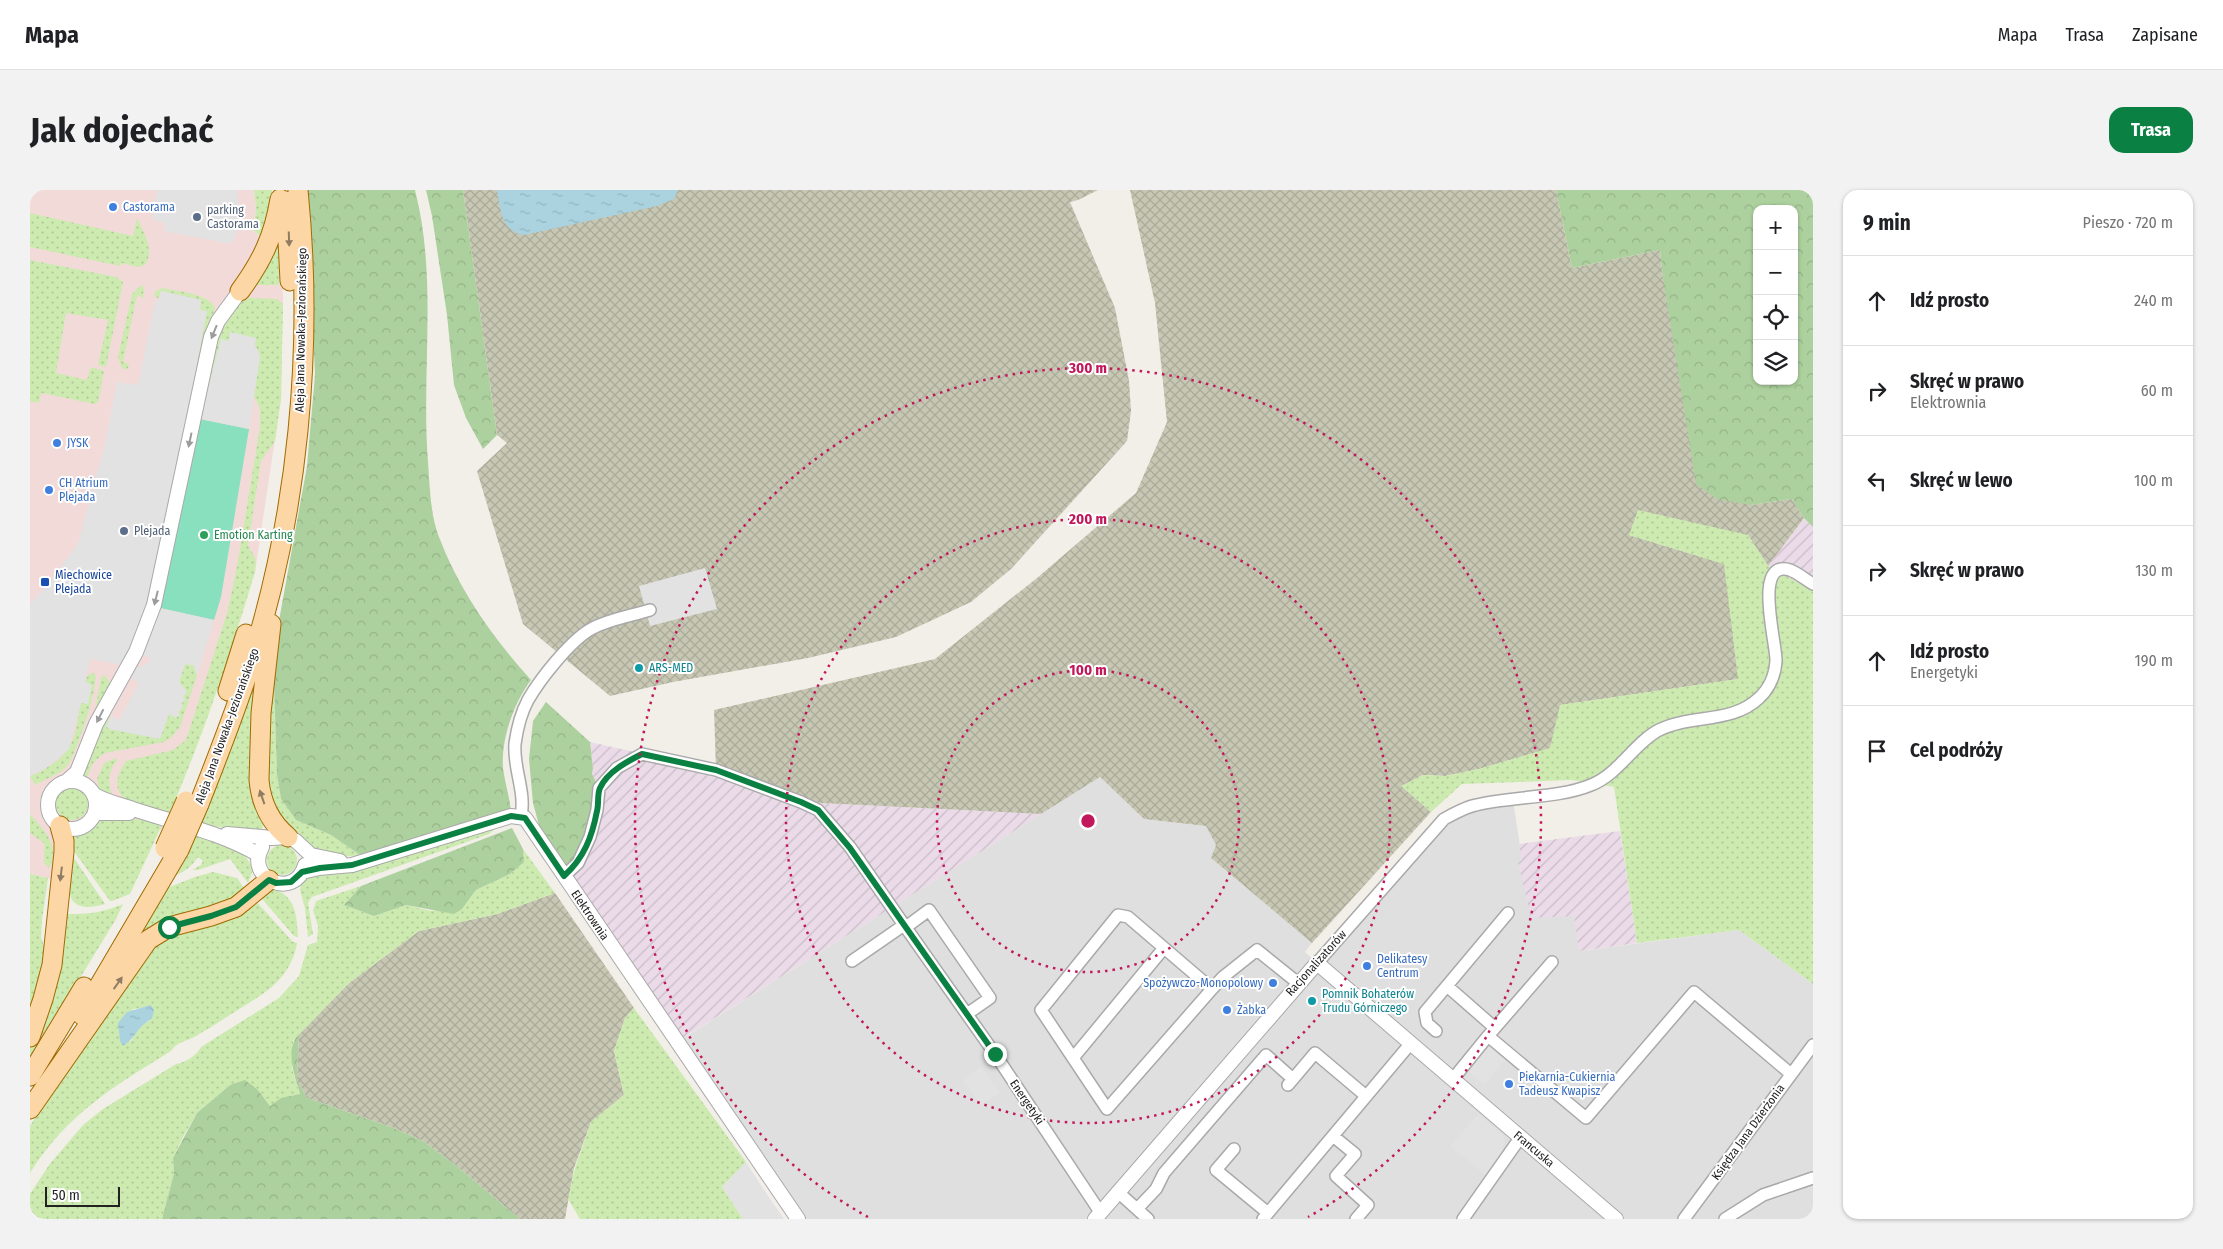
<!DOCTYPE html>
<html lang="pl">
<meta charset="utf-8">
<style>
:root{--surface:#fff;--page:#f2f2f2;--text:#202124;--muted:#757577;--line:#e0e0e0;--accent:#0b8043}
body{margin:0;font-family:"Fira Sans Condensed",sans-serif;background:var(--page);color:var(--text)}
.controls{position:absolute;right:15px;top:15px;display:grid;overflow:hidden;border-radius:10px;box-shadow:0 1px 4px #0004}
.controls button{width:45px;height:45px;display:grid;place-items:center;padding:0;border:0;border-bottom:1px solid var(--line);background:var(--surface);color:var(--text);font:25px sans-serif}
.scale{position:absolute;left:15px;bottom:12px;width:75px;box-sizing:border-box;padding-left:5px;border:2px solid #222;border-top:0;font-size:14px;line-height:18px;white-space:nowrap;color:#222;-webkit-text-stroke:4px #fff;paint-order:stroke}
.stop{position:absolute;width:15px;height:15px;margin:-11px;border:4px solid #0b8043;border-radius:50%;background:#fff}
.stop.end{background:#0b8043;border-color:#fff;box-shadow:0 1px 5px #0008}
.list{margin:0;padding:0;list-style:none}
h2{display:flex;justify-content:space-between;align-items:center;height:65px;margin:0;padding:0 20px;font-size:21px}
h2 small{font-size:16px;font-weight:400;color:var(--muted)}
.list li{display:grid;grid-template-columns:32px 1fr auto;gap:15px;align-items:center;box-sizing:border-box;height:90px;padding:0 20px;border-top:1px solid var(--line)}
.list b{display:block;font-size:19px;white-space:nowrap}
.list p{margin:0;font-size:16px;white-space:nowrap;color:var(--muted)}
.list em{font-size:16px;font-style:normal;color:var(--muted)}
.icon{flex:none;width:28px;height:28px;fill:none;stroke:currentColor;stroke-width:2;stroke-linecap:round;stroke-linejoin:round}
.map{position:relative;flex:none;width:1783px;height:1029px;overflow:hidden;border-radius:15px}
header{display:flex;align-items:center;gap:30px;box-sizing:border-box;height:70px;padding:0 25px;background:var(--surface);border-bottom:1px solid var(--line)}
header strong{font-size:24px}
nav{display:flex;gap:28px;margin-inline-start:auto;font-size:18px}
.intro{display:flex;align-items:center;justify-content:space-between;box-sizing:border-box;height:120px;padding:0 30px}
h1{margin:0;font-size:35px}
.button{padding:12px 22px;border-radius:15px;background:var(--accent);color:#fff;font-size:18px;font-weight:700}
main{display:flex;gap:30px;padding:0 30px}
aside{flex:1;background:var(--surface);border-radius:15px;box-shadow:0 1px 4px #0004}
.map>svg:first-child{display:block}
.residential{fill:#e0dfdf}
.commercial{fill:#f2dad9}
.industrial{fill:url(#industrial-furrows)}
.construction{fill:url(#construction-cross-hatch)}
.grass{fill:url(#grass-dots);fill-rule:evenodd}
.forest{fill:url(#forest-crowns);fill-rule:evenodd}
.pitch{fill:#88e0be}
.parking{fill:#e2e2e2}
.water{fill:url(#water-ripples)}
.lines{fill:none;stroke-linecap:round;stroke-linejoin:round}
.minor-casing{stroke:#a9a9a9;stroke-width:14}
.tertiary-casing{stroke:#a9a9a9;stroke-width:16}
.primary-casing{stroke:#a06b00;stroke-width:21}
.minor{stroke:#fff;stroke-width:11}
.tertiary{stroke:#fff;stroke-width:14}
.primary{stroke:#fcd6a4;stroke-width:19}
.primary-bridge-casing{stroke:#a06b00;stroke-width:21;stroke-linecap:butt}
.primary-bridge{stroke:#fcd6a4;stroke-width:19}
.oneway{fill:#8f7c63}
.oneway2{fill:#9c9c9c}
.route{stroke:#0b8043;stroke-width:6}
.ring{fill:none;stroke:#c2185b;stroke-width:2.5;stroke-dasharray:2.5 5}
.shop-dot{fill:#3f7fe0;stroke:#fff;stroke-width:2}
.service-dot{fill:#5c6f8a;stroke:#fff;stroke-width:2}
.leisure-dot{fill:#2e9e5b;stroke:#fff;stroke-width:2}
.transit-dot{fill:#1a4fb4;stroke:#fff;stroke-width:2}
.culture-dot{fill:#0f9aa8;stroke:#fff;stroke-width:2}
.labels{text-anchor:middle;stroke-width:4;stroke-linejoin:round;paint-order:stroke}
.shop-label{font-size:12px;fill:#366cbe;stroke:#fff;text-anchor:start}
.service-label{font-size:12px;fill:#4e5e75;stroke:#fff;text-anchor:start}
.street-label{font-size:12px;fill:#222;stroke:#fff}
.leisure-label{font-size:12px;fill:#27864d;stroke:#fff;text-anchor:start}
.transit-label{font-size:12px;fill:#164399;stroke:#fff;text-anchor:start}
.culture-label{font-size:12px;fill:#0d838f;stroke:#fff;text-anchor:start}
.centre{fill:#c2185b;stroke:#fff;stroke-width:2.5}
.ring-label{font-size:15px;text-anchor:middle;font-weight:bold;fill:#c2185b;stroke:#fff;stroke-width:4;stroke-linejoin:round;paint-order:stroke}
</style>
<header>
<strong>Mapa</strong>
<nav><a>Mapa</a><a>Trasa</a><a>Zapisane</a></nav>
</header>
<div class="intro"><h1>Jak dojechać</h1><a class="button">Trasa</a></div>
<main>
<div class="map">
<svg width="1783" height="1029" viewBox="0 0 1783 1029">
<defs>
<pattern id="industrial-furrows" width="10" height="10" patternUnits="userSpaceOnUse" patternTransform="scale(1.25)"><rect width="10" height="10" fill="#ebdbe8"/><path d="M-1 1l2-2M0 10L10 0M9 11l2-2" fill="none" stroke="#c9bcc7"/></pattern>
<pattern id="construction-cross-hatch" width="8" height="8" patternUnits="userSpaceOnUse" patternTransform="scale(1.25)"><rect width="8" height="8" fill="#c7c7b4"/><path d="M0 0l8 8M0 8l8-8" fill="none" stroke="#abab9a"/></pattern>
<pattern id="grass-dots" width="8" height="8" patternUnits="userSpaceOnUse" patternTransform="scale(1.25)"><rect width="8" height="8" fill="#cdebb0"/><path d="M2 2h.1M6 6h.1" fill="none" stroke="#b0c997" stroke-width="1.8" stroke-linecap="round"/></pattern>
<pattern id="forest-crowns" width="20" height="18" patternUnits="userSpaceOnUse" patternTransform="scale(1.25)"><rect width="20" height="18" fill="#add19e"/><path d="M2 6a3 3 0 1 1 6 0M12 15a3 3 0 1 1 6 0" fill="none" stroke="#95b388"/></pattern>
<pattern id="water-ripples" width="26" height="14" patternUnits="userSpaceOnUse" patternTransform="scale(1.25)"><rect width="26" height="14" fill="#aad3df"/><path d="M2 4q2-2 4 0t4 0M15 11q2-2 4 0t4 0" fill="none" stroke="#92b5bf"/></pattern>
</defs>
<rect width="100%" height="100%" fill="#f2efe9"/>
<!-- residential -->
<path class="residential" d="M1070,587L1114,629L1176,636L1187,655L1181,668L1282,753L1275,762L1287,773L1414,629L1483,610L1492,670L1545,726L1550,761L1709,740L1783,794V1029H768L647,852Z"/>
<!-- commercial -->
<path class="commercial" d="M0,0H224L226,19L223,40L250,64L253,107L251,209L225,382L146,608L131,640L104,633L42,652L30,693L18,688L0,684Z"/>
<!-- industrial -->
<path class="industrial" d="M1774,328L1783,337V401L1738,376Z
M560,552L686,580L771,612L1011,624L651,849L540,681L569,598L562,584L563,578Z
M1590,641L1607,753L1549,761L1544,726L1501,728L1488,672L1492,670L1489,654Z"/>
<!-- construction -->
<path class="construction" d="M433,0H1068L1048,10L1040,12L1085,118L1099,191L1101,221L1097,251L981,379L941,412L866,447L778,468L643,492L580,506L493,434L447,281L477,253L467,245Z
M1100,0H1526L1542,78L1630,60L1633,88L1721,315L1762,309L1774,328L1738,376L1718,345H1599L1695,374L1709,489L1531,515L1521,558L1449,579L1415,586L1393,585L1372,596L1401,622L1282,753L1181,668L1186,655L1176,636L1114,629L1070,587L1011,624L771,612L686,580L684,520L905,469L1007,388L1106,303L1137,232L1125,113Z
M525,703L604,818L595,828L584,861L594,905L561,932L544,978L535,1029H490L424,974L393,951L364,938L277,908L267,890L269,844L319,793L389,741L467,724Z"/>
<!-- grass -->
<path class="grass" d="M224,0H242L235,50L223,40L226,19Z
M0,23L103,46L107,28C114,43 125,60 115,75L108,77L91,73L90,76L0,57Z
M250,44L249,95H227L226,92Z
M0,70L86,87L93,92L76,177L68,175L78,130L36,123L26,183L57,190L61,177L74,181L68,212L65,214L11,203L9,213L0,211Z
M111,95L114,98L113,108L107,105L93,172L99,174L98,178L95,180L91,176L88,167L102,104Z
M133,98C149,102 176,103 185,117L167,189L164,192L171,110L131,101L129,108L125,107L124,105L127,100Z
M219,108L247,109L253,114L251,209L245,251L231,271L218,355L226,370L225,382C200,465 173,546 139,625C110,617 69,611 96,571L143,560L156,550L198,420L208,371L230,237V219L224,206L230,166L225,155L200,142L199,152L180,197L178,194C181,169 193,118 219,108Z
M1608,320L1718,345L1738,376L1783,401V794L1709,740L1607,753L1584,597L1541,590L1432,594L1401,622L1371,596L1393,585L1415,586L1449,579L1520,558L1530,515L1708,489L1694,374L1599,345Z
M243,465L247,585L251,609L266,630L301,645L330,665C317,667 293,668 282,658C278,655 276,651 272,647C266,642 258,640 252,635C224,607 240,502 243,465Z
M155,474L164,475L167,485L150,537L142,547L134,552L75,563L63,573L57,587L54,586L60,566L78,524L81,526L78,530L79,539L130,548L139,524L147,522L153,506L157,502L149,492Z
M226,481L234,635L229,643L170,634L204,551Z
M65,483C70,494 46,564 38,575C31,584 14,590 5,595L0,586C8,584 14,579 21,575C47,557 45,541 51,512L58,513C57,503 52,492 59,484Z
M74,485L81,494L57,542L66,516L71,487Z
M86,568L87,571C78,581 77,594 83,606L70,602L67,589L74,573Z
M26 614a16 16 0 1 1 32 0a16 16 0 1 1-32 0Z
M0,624C13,639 32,657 19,678L14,673V653L0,643Z
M76,627L114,630L132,635L100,704L82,711H80L43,660L44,647L58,641Z
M470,635L459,644L282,707L278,713L283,744L278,747L275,718L270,700L272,692L281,684Z
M165,645C189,652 213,653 223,680L218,693L200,669L168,680H162L171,675L173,671L168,667C161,678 153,682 141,688Z
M237 670a15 15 0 1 1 30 0a15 15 0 1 1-30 0Z
M493,659L525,703L467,724L389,741L319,793L263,851L262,878L270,905H263L240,916L228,900L200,895L167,923L153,947L143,968L144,983L132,1029H0V1004L19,975L53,935L73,919L146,874C155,873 167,865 171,857L249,808L269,786L278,755L287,752L288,736L283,720L286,711L331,696L314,715L344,726L376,715L401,721L432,719L446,700L480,684L494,672Z
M42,665L75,714C30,727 38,694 42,665Z
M183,682L207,688L215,699L204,707L182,718L93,777L137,698L165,687Z
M0,684L18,688L12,730L11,747L16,763L0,821Z
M242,699C266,705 267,726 268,747L264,746L227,703Z
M223,708L263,752L267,753C261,789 234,804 206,821C192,830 180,838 166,846C157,851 147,852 141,861C83,897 37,924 0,983V936L50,857L125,754ZM112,818L122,829C112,834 106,840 101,851H90L103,819Z
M93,714L86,729L0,870V856L37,724C59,724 72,723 93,714Z
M604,818L716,972L692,997L713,1029H550L538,1009L545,978L561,932L594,905L584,861L595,828Z"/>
<!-- forest -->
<path class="forest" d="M277,0H385C408,89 391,182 398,272C400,297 400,324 409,347C429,400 463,448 501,490C484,513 471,548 473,578C475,592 479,606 481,620L456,626L330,665L301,645L266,630L251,609L247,585L243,464L277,276L285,185Z
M396,0H433L467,245L453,259L436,228L424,195L417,125L402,26Z
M1526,0H1783V337L1774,328L1762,309L1721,315L1687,309L1666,294L1633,88L1630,60L1542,78ZM1727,19H1764V191H1727Z
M516,512L560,552L563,578L562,584L569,598L567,620L540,681L510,639L503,613L499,569L503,531Z
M482,638L493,659L494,672L480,684L446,700L432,719L424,724L376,715L344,726L314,715L331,696Z
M269,844L267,890L277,908L364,938L393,951L424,974L490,1029H132L144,983L143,968L167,923L200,895L215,890L228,900L240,916L251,908L270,904C265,886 254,860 269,844Z"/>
<!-- pitch -->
<path class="pitch" d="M170,229L219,239L191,407L184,430L130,418Z"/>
<!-- parking -->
<path class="parking" d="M128,0H207L211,33L201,54L134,41L135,33L124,30L122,23Z
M131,101L171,110L170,120L177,121L164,190V204L114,429L93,475L60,469L55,492L62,495L58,514L51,513L39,559L16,578L0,586V414L14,399L48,354L75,254L87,192L108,195L125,111H128Z
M200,142L226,148L225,155L228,161L230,166L219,239L170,229L191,149L199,151Z
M675,378L687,419L620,436L609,396Z
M130,418L184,430L167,485L163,475L155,474L149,492L157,502L153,506L155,510L151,514L153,517L148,522L150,525L146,528L139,524L130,549L79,539L76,536L81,526L89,530L109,493L101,488L107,478L121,472L120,468L111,464Z
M1454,856H1464L1477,867L1454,895L1434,877Z
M951,877L970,902L952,916L932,890Z
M1448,924L1475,947L1472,963L1457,986L1420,956Z
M716,972L736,1003L754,1029H713L692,997Z"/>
<!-- water -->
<path class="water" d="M467,0H648L644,9L627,16L494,45C472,42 470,19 467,0Z
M121,815L124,820L122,829C107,836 106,848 93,856L90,851L88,833L97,822Z"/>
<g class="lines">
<!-- minor casing -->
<g class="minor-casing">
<path id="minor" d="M491,626C496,602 483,578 485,554C487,539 491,523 498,510C510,489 540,451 561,439C579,429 601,426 620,420
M534,686L548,673L560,647L567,620L569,598L587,578L612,564L686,580L771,612L788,620L820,657L874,735L965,864L1070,1022
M876,737L899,720L960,808L937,824
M822,771L874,735
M1522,772L1458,846L1556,928L1664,802L1761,884
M1287,773L1414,629C1423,624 1432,619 1442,616C1478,606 1527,609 1561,595C1589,584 1604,553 1629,540C1661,524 1702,534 1729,508C1740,498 1745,485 1746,471C1747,455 1722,368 1760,380C1768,383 1776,390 1783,394
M1417,796L1465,838
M1182,799L1098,727L1088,725L1011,820L1077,919L1182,799L1193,787L1227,760L1268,793
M1406,841L1397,833L1395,822L1478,723
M1043,868L1134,758
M1423,889L1458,846
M1258,895L1285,863L1336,906
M1303,946L1325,964L1306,986L1338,1015L1326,1029
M1204,959L1186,980L1238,1023
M1088,1002L1118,1029
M1107,1019L1126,999L1134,983L1236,865L1263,889
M1233,1029L1381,853
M1433,1029L1490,948
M1654,1029L1783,855
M1695,1029L1733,1005L1783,988"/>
</g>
<!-- tertiary casing -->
<g class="tertiary-casing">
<path id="tertiary" d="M18 615a24 24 0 1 1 48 0a24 24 0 1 1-48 0Z
M37,591L47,582L66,534L106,462L124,415L181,147L188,131L210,101
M63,604C76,612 89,614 103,619C145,633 190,642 229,665
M65,623H99
M197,644L242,648L258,647L266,651L281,665L310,671
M232,657C214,689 265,711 275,675
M272,682L289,678L322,675L481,626L495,628L768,1029
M1065,1029L1287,773L1586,1029"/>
</g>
<!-- primary casing -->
<g class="primary-casing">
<path id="primary" d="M256,11L260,91
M210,101C232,71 244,46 250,9
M241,434L231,523L229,590C231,613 241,633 258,647
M198,501L216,444
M169,614C187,568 205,523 220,476C268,324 284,159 268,0
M52,825L149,660
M0,847L13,809L22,775L34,662V651L30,636
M0,886L54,797
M0,919L118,750L139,737L181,726L206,717L239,690"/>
</g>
<!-- minor -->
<use href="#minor" class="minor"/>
<!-- tertiary -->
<use href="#tertiary" class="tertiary"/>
<!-- primary -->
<use href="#primary" class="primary"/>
<!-- primary-bridge casing -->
<g class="primary-bridge-casing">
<path id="primary-bridge" d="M135,658L156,611
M149,660L169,614"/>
</g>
<!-- primary-bridge -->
<use href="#primary-bridge" class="primary-bridge"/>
</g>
<!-- one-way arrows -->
<defs><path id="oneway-solid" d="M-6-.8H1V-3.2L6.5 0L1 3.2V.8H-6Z" transform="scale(1.25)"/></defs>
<g class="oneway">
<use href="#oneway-solid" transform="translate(259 49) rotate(88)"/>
<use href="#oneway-solid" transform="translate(232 607) rotate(-109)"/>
<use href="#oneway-solid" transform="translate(31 684) rotate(97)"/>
<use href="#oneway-solid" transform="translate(88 793) rotate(-55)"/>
</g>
<g class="oneway2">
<use href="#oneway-solid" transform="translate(184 142) rotate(112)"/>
<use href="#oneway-solid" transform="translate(160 250) rotate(102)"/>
<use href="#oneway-solid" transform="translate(126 408) rotate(104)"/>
<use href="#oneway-solid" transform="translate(70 526) rotate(117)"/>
</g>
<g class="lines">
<!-- route -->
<path class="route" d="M139,737L181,726L206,717L239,690L246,693L261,692L272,682L290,678L322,675L481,626L495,628L534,686C554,668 562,647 567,621C569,614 567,604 570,598C577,582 598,571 612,564L686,580L771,612L788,620L820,658L965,864"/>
</g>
<!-- distance rings -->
<g class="ring">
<circle cx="1058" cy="631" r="151"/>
<circle cx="1058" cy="631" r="302"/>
<path d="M838 1027A453 453 0 1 1 1278 1027"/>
</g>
<!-- markers -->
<g class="shop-dot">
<circle cx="83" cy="17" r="5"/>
<circle cx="27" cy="253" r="5"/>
<circle cx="19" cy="300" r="5"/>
<circle cx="1337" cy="776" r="5"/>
<circle cx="1243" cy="793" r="5"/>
<circle cx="1197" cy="820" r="5"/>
<circle cx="1479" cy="894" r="5"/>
</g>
<g class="service-dot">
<circle cx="167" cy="27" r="5"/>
<circle cx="94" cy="341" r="5"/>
</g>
<circle class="leisure-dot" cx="174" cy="345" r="5"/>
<rect class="transit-dot" x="10" y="387" width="10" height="10" rx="2.5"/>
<g class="culture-dot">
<circle cx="609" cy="478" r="5"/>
<circle cx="1282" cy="811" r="5"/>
</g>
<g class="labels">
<!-- shop labels -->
<g class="shop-label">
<text x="93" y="21">Castorama</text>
<text x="37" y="257">JYSK</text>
<text x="29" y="297">CH Atrium<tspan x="29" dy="14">Plejada</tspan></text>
<text x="1347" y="773">Delikatesy<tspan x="1347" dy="14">Centrum</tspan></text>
<text x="1233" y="797" text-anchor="end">Spożywczo-Monopolowy</text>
<text x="1207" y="824">Żabka</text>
<text x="1489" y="891">Piekarnia-Cukiernia<tspan x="1489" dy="14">Tadeusz Kwapisz</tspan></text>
</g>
<!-- service labels -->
<g class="service-label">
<text x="177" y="24">parking<tspan x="177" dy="14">Castorama</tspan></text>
<text x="104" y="345">Plejada</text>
</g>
<!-- street labels -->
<g class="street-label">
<text transform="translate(271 140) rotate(-89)" y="4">Aleja Jana Nowaka-Jeziorańskiego</text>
<text transform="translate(197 536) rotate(-70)" y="4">Aleja Jana Nowaka-Jeziorańskiego</text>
<text transform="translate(560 725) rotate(56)" y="4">Elektrownia</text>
<text transform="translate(1286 773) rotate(-48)" y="4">Racjonalizatorów</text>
<text transform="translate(997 912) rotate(56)" y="4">Energetyki</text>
<text transform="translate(1718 942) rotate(-54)" y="4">Księdza Jana Dzierżonia</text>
<text transform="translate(1504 959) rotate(40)" y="4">Francuska</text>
</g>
<!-- leisure labels -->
<g class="leisure-label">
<text x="184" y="349">Emotion Karting</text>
</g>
<!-- transit labels -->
<g class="transit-label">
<text x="25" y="389">Miechowice<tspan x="25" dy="14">Plejada</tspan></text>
</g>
<!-- culture labels -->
<g class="culture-label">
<text x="619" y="482">ARS-MED</text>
<text x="1292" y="808">Pomnik Bohaterów<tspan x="1292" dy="14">Trudu Górniczego</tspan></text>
</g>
</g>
<circle cx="1058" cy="631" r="8" class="centre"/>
<g class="ring-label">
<text x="1058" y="183">300 m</text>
<text x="1058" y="334">200 m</text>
<text x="1058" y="485">100 m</text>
</g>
</svg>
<div class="controls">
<button>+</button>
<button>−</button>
<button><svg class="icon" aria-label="locate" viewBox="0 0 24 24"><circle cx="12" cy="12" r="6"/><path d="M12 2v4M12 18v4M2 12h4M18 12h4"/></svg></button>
<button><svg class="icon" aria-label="layers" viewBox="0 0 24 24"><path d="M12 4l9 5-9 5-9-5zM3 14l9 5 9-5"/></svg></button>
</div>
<div class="scale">50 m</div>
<div class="stop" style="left:139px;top:737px"></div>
<div class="stop end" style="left:965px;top:864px"></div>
</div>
<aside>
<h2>9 min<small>Pieszo · 720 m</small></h2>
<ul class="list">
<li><svg class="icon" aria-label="ahead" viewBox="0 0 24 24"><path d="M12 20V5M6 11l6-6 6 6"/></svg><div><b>Idź prosto</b></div><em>240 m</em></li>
<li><svg class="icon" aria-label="right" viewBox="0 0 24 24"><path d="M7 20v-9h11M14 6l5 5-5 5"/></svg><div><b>Skręć w prawo</b><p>Elektrownia</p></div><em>60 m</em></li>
<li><svg class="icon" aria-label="left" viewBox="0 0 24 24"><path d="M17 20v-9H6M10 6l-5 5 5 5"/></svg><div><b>Skręć w lewo</b></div><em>100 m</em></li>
<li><svg class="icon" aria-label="right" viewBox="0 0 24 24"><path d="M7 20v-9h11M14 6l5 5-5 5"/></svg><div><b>Skręć w prawo</b></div><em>130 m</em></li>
<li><svg class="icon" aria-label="ahead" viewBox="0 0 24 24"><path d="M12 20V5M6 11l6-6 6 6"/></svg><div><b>Idź prosto</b><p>Energetyki</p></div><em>190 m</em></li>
<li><svg class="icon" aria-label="arrive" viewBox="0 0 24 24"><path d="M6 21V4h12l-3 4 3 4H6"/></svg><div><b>Cel podróży</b></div></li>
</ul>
</aside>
</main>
